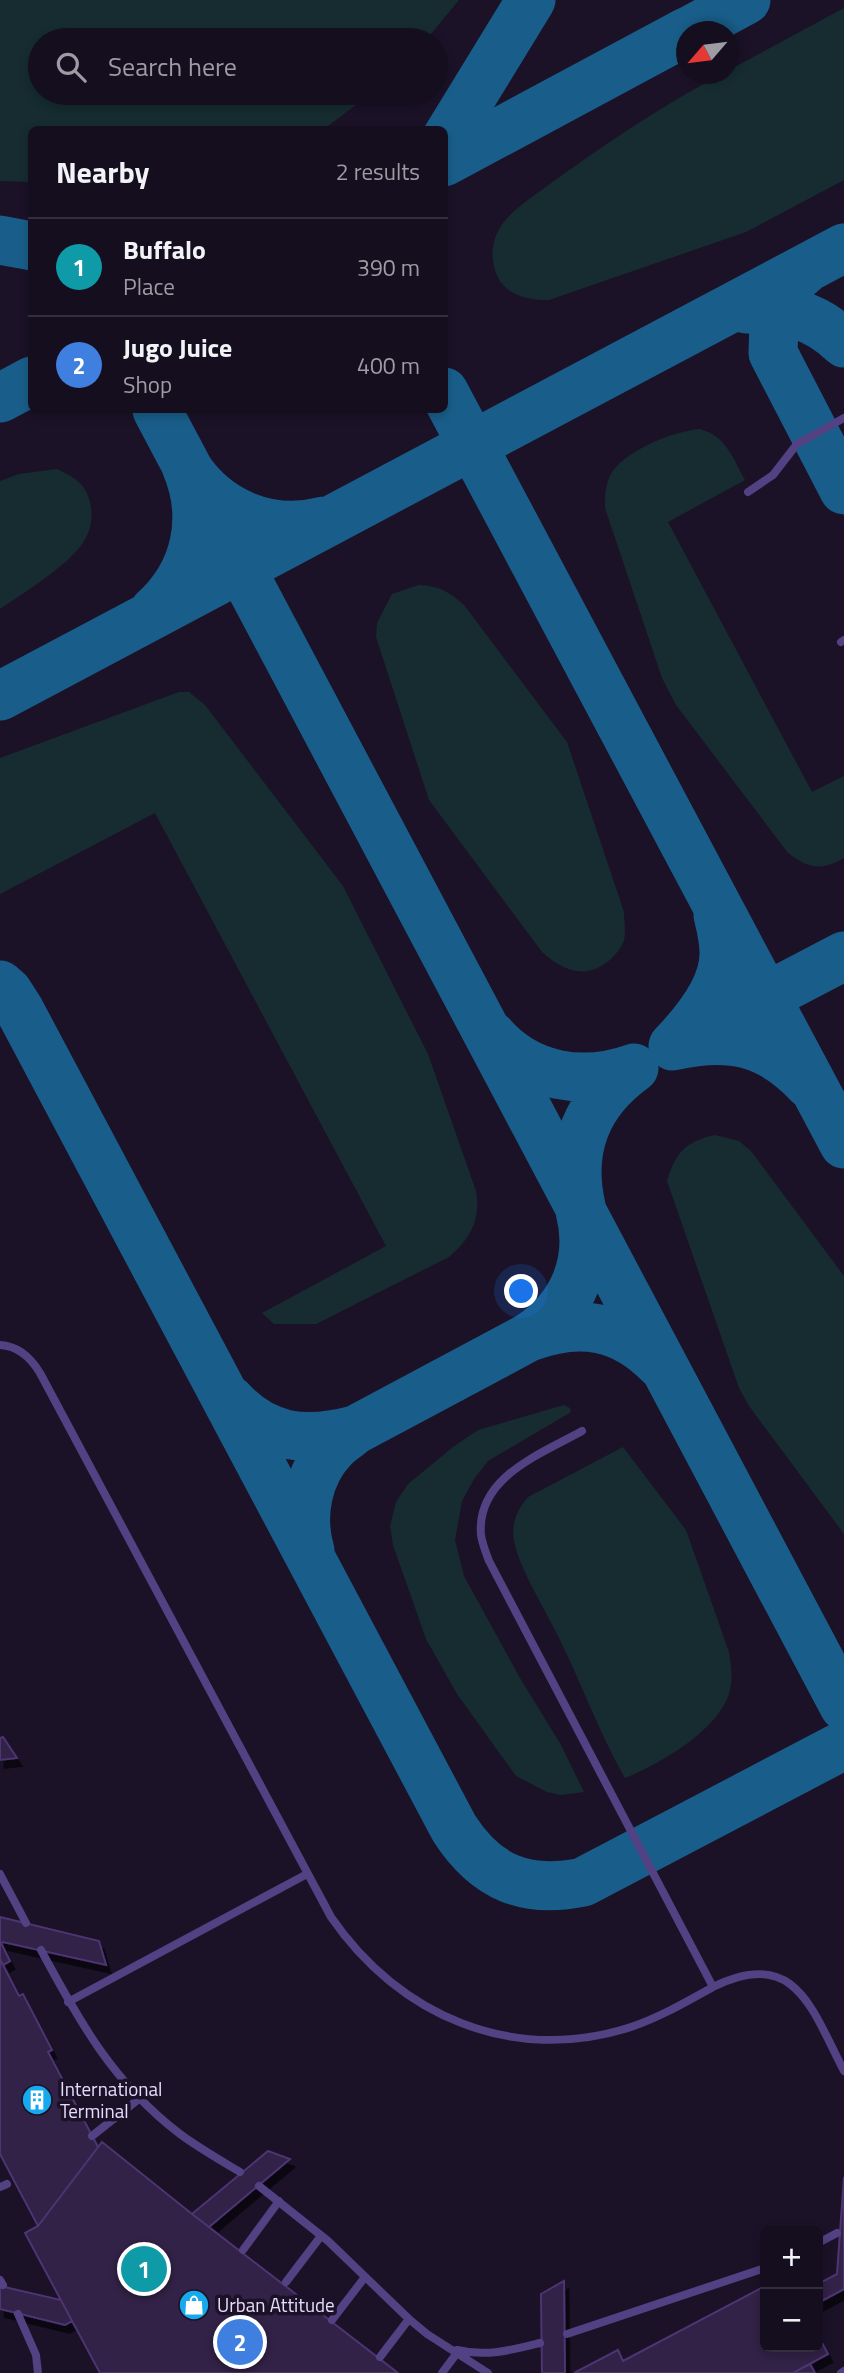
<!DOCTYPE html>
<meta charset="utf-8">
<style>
:root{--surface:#140e1e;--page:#211c2b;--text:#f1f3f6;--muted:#9d9ca4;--line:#332e3c;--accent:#ea580c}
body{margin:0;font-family:"Titillium Web",sans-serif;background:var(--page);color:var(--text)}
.controls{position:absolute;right:21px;bottom:21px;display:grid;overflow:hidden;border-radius:10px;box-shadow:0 4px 10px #0003}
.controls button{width:63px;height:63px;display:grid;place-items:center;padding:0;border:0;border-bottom:2px solid var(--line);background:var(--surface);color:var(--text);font:35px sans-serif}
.compass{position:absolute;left:676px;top:21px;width:63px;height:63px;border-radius:50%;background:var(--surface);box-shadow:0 4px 10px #0003;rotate:242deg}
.you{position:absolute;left:522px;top:1292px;width:24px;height:24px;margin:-18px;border:5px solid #fff;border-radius:50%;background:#1a73e8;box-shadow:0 0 0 10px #1a73e833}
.badge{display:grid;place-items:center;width:46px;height:46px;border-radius:50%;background:var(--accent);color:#fff;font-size:23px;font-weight:700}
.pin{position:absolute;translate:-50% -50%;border:4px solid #fff;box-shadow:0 2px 7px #0006}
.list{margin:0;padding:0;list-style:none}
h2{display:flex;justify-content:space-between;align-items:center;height:91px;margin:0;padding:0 28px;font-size:30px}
h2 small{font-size:23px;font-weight:400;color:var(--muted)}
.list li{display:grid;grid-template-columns:46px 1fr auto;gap:21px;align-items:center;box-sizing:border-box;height:98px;padding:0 28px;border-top:2px solid var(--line)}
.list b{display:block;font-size:26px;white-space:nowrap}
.list p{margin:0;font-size:23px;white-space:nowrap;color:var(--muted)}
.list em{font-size:23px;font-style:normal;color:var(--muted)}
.icon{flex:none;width:38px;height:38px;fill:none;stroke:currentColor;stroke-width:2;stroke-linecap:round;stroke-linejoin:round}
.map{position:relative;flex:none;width:844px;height:2373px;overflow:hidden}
.search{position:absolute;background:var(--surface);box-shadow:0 4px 10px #0003;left:28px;top:28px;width:420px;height:77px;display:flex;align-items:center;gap:18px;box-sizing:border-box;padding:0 24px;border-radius:38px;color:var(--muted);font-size:26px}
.panel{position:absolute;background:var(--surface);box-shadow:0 4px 10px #0003;left:28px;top:126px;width:420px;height:287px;border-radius:10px}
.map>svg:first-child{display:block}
.green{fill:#162c31}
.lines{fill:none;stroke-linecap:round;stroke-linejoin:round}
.taxiway{stroke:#195e8a;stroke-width:49}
.building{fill:#302047;stroke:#4d3472;stroke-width:2;filter:url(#shadow)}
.service{stroke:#524183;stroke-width:8}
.labels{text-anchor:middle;stroke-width:7;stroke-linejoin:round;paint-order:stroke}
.poi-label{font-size:19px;fill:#e7dcfc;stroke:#1b1228;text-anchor:start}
</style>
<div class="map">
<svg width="844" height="2373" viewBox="0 0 844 2373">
<defs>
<filter id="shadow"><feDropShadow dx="4.5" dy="8" stdDeviation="0" flood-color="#0009"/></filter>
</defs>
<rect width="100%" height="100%" fill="#1b1228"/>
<!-- green -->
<path class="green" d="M0,0H459L426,40H40V93H372L324,129L32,130L31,182L0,181Z
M844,8V180L746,232L549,300C528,300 505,296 496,273C490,257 492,240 501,226C513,208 537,194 554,181C608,142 663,105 722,74H728L729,70Z
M700,429C727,437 732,457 745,480L668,522L812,792L844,776V858C820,871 810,869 788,853L676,705L662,678L605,508C605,497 605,486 610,476C622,451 674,431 700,429Z
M57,469C74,477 85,483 90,502C93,515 92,527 85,539C73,563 23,593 0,609V481L19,474Z
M419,585C439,586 450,592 464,605L567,742L624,912C624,921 626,932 624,940C622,947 616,954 611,959C587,980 564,972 542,952L429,800L376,637L377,623L392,594Z
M179,692H189L205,705L343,886L428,1054L476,1191C481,1220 470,1239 449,1257L316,1324H274L262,1313L386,1246L155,813L0,894V758Z
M715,1135L739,1141L751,1151L844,1276V1534L749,1406L739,1388L667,1181C676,1152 685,1142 715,1135Z
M564,1405L570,1408L571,1412L488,1461L474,1479L462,1501L455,1540L464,1576L520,1678L561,1745L584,1792L561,1795L547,1792L516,1776L457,1694L426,1639L393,1545L390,1526L396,1502L408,1484L453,1447L478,1430Z
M623,1447L686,1530L729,1652C731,1664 733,1677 730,1690C721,1729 660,1764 625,1778C599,1733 582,1684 559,1638C546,1611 519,1568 514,1541C511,1523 517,1510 528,1497Z"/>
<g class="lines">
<!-- taxiway -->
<path class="taxiway" d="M687,32L746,0
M444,142L531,0
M444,162L686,32
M0,240L32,246
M807,268L792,281L779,302L774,323L773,353L844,490
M746,309C784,307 817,316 844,343
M444,392L844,1144
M0,398L32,381
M157,410L844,1706
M154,611C196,573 208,518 186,466C216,513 270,535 324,521
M0,696L844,248
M718,915C721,927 724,940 724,952C725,987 695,1023 673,1046C729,1033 769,1041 809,1084
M0,985L8,992L19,1009L454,1828C486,1878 526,1894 583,1882L844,1745
M737,1012L844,956
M491,1035C528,1078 583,1086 634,1068C587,1102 568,1148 581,1206
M580,1211C593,1262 573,1308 529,1337C580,1318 623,1325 661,1365
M229,1399C265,1439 305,1443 355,1430C348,1436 339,1441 333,1448C307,1475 300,1516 310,1551
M355,1430L529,1337"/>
</g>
<!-- building -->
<path class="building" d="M3,1737L17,1758L0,1760V1738Z
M0,1917L99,1941L106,1965L3,1942L1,1943L10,1961L3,1965L0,1959Z
M0,1959L19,1996L23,1994L52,2050L48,2052L98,2147L38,2226L0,2154Z
M102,2142L192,2214L398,2373H100L25,2233L38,2226Z
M268,2151L290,2159L209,2227L192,2214Z
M844,2177V2289L818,2303V2284L837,2274Z
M564,2281L565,2373H542L541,2294Z
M0,2286L61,2300L72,2321L65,2325L0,2309Z
M765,2286V2347H818V2335L828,2354L793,2373H574L618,2350L623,2361Z
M810,2364L815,2373H793Z"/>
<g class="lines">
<!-- service -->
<path class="service" d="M748,492L773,475L797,444L844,418
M841,642L844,640
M0,1345C19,1346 31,1358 40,1373L331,1917C399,2016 513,2065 631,2027C660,2017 686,2002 713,1987
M582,1431C541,1454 476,1477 481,1535C482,1543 486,1553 489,1561L713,1987C796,1946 812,2010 844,2071
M0,1874L26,1923
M41,1950C79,2021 114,2084 180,2134C199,2148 220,2160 240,2172
M68,2002L307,1874
M92,2136L140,2098
M259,2186L328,2241L409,2319L427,2334L488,2373
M0,2187L7,2184
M818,2243L837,2233
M243,2250L279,2201
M0,2280L3,2285
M286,2282L321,2236
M18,2314L36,2355L38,2373
M332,2320L365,2277
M567,2334L765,2268
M457,2350C486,2357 512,2350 540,2343
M380,2357L409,2319
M442,2373L457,2353
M841,2373L844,2371"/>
</g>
<!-- icons -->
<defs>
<g id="building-disc" transform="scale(1.575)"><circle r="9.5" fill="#17a9ed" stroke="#1b1228"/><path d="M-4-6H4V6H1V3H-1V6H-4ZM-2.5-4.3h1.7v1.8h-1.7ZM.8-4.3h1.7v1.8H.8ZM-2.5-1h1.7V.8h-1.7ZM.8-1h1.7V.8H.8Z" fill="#fff"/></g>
<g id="shop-disc" transform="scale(1.575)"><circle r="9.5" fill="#17a9ed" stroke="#1b1228"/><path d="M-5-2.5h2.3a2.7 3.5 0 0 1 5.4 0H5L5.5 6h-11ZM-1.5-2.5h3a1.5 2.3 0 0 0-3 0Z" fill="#fff"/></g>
</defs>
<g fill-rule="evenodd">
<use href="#building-disc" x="37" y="2100"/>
<use href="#shop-disc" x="194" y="2305"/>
</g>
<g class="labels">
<!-- poi labels -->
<g class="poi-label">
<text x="60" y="2096">International<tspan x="60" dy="22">Terminal</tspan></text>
<text x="217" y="2312">Urban Attitude</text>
</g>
</g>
</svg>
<div class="controls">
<button>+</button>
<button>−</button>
</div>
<svg class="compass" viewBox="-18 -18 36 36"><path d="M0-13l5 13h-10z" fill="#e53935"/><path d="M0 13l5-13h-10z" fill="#9d9ca4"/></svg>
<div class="you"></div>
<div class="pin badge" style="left:144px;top:2269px;background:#0f9aa8">1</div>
<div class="pin badge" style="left:240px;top:2342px;background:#3f7fe0">2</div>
<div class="search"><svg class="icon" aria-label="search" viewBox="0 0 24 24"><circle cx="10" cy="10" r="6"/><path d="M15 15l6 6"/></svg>Search here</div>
<section class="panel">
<h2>Nearby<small>2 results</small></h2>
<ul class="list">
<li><span class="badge" style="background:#0f9aa8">1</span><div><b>Buffalo</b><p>Place</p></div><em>390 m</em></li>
<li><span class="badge" style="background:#3f7fe0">2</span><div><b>Jugo Juice</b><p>Shop</p></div><em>400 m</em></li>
</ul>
</section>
</div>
